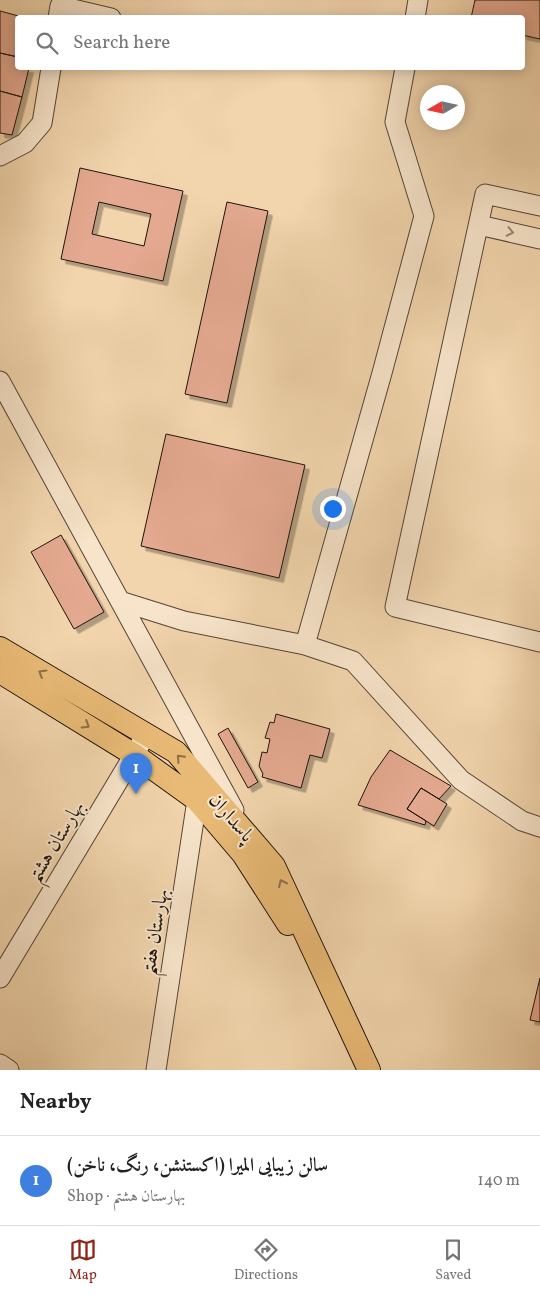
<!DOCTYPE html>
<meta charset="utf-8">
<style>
:root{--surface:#fff;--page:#f6f6f6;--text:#222;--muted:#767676;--line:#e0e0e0;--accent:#8f2418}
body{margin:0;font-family:Vollkorn,Amiri,serif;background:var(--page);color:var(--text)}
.compass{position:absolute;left:420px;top:85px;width:45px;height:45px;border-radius:50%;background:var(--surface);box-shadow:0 2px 12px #0003;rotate:261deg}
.you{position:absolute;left:332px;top:508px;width:18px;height:18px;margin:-12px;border:4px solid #fff;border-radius:50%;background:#1a73e8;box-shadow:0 0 0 8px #1a73e833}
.badge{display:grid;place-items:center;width:32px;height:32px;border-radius:50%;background:var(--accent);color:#fff;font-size:16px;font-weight:700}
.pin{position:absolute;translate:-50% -41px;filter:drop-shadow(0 1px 2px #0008)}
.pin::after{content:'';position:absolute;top:26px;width:18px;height:15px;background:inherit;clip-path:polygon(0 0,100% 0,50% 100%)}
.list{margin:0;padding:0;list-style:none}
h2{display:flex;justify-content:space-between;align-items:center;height:65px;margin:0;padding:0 20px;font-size:21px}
h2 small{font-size:16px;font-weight:400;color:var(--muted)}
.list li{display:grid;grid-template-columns:32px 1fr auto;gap:15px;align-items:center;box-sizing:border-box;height:90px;padding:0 20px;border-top:1px solid var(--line)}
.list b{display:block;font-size:19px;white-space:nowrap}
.list p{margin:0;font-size:16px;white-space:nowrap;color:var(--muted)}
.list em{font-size:16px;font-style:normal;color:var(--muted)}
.icon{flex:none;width:28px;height:28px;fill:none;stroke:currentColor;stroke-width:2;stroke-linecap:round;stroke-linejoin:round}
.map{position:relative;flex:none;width:540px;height:1070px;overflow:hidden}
.search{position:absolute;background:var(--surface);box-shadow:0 2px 12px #0003;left:15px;right:15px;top:15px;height:55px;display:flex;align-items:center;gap:12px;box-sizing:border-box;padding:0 18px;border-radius:5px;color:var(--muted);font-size:19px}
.sheet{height:155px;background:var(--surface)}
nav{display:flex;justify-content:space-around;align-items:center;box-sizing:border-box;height:70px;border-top:1px solid var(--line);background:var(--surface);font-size:14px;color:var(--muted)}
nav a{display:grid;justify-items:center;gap:2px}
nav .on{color:var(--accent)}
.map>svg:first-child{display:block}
.building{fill:#e4a990;stroke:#1f140d;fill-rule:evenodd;filter:url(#shadow)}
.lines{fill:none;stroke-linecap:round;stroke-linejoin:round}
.minor-casing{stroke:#544435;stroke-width:21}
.major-casing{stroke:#1f140d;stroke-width:24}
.minor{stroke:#f7e4ca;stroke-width:19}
.major{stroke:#e9ba76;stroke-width:22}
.oneway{stroke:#968675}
.oneway2{stroke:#8e6f47}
.labels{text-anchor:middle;stroke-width:4;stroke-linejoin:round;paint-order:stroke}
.street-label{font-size:20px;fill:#1f140d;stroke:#f7e4ca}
</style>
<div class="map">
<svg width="540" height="1070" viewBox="0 0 540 1070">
<defs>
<filter id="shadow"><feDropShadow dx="4.5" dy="4.5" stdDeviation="0" flood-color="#0004"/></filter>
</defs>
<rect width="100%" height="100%" fill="#f2d5ad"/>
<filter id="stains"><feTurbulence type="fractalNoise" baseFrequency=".004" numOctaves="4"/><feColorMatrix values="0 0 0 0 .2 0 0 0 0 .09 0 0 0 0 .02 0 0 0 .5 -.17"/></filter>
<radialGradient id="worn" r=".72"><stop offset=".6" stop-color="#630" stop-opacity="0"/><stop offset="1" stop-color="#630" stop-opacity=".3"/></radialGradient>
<!-- building -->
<path class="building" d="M475,0H540V39L522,35V18H471Z
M0,11L26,18H18V57L0,53Z
M0,53L18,57V68H29L22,97L0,91Z
M0,91L22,97L12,135L0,133Z
M80,168L183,191L163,281L61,259ZM99,202L151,214L144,246L92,234Z
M227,202L268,211L227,403L185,394Z
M166,434L305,465L279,578L141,546Z
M61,535L104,612L74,629L31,552Z
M276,714L330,729L322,758L310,755L301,788L262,777L263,774L259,766L262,752L267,753L270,739L265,738L270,722L274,723Z
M228,728L258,782L248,788L218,734Z
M390,750L451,786L439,799L421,788L407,809L426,821L425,825L358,805L371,777Z
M421,788L447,804L434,826L407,809Z
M540,978V1022L530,1020Z"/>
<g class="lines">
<!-- minor casing -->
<g class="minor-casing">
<path id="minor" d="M58,18L60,6L111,18
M415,18L418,0
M0,156L25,143L42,123L51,68
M540,206L485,194L395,607L540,642
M479,225L540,239
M0,381L234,810
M120,601L184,621L305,645L353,661L461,780L522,821L540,827
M305,645L382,373L424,216L395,122L405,68
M0,978L141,743
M0,1064L9,1070
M156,1070L197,800L202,791"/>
</g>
<!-- major casing -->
<g class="major-casing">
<path id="major" d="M0,648L176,752L274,866L369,1070
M0,672L133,754L197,800L243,854L288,924"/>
</g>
<!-- minor -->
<use href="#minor" class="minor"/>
<!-- major -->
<use href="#major" class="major"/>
</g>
<!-- one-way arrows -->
<defs><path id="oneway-chevron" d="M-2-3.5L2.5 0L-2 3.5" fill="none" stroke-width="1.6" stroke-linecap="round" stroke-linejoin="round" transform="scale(1.25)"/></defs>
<use class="oneway" href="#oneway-chevron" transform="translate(510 232) rotate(12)"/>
<g class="oneway2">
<use href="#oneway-chevron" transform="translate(42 673) rotate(-149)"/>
<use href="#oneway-chevron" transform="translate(86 725) rotate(32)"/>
<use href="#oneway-chevron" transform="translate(180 758) rotate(-133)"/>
<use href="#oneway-chevron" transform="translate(282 883) rotate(-115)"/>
</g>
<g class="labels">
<!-- street labels -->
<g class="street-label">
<text transform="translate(232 817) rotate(49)" y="7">پاسداران</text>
<text transform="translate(55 841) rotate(-59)" y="7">بهارستان هشتم</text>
<text transform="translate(154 932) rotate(-81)" y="7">بهارستان هفتم</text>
</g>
</g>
<rect width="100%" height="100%" filter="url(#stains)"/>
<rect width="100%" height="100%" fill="url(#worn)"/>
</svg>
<svg class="compass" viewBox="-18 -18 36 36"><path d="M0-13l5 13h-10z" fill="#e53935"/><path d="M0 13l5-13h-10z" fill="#767676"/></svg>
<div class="you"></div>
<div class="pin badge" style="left:136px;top:794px;background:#3f7fe0">1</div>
<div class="search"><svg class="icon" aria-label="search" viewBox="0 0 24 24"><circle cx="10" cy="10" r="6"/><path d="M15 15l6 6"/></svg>Search here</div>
</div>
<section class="sheet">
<h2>Nearby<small></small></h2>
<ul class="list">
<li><span class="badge" style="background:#3f7fe0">1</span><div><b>سالن زیبایی المیرا (اکستنشن، رنگ، ناخن)</b><p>Shop · بهارستان هشتم</p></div><em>140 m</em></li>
</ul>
</section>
<nav>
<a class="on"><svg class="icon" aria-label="map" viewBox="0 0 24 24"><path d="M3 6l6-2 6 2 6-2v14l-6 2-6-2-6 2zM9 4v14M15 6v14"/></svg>Map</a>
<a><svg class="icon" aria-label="directions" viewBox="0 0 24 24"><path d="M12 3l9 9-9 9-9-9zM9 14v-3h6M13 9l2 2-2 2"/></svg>Directions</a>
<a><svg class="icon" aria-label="saved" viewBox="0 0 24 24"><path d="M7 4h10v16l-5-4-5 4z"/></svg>Saved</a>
</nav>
